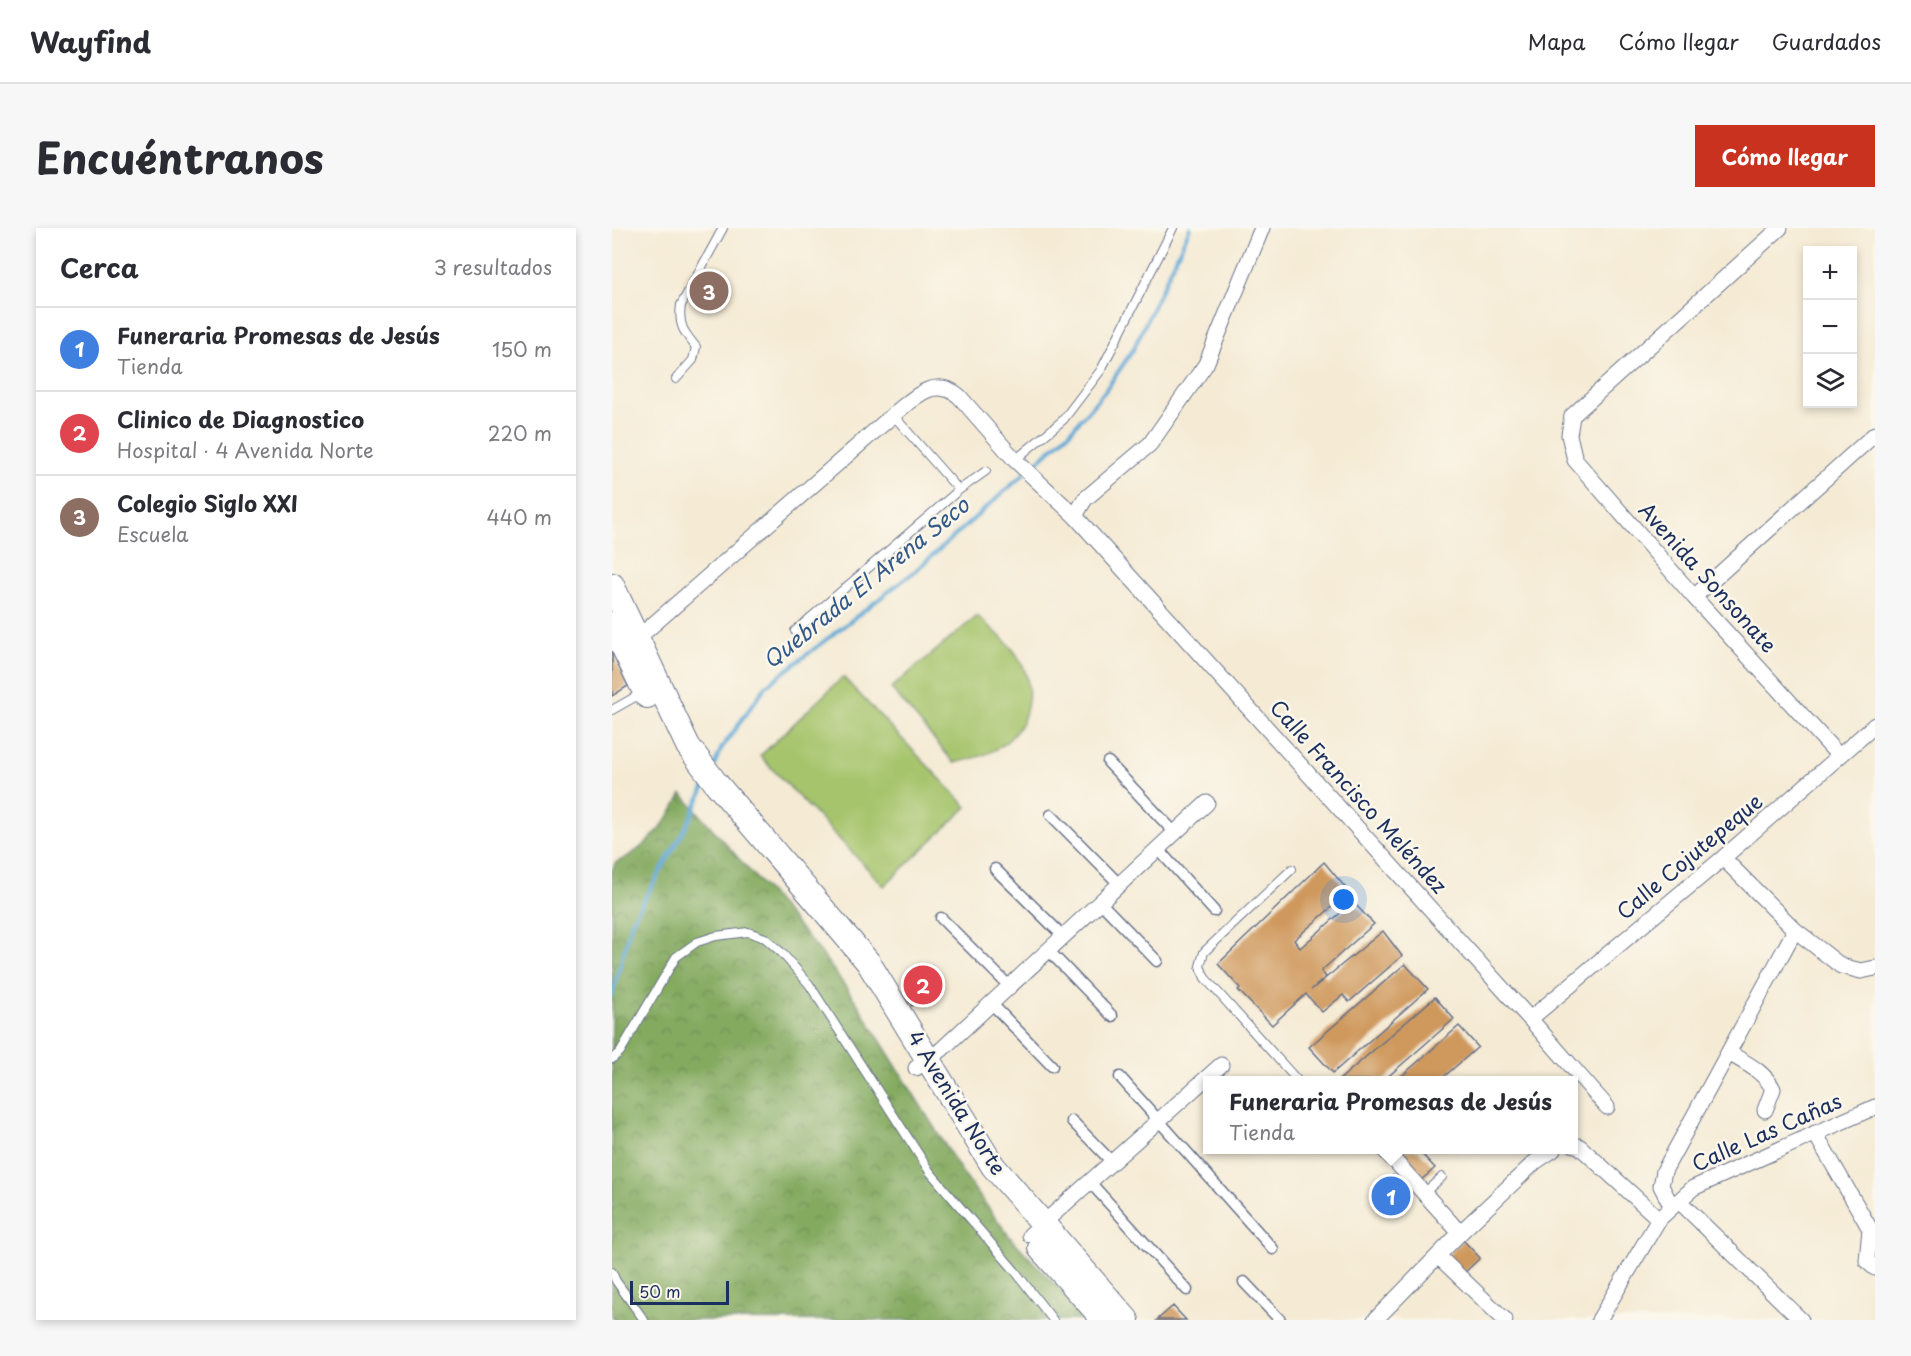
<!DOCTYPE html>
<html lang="es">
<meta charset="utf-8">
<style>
:root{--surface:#fff;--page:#f7f7f7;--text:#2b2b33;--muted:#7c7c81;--line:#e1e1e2;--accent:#c8321e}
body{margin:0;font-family:"Playpen Sans",sans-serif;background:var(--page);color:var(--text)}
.controls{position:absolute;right:18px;top:18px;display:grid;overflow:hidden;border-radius:0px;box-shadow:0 3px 9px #0003}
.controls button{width:54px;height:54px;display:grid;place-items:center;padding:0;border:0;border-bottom:2px solid var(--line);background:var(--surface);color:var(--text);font:30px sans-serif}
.scale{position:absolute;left:18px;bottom:15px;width:99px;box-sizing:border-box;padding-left:6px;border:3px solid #1b2f5e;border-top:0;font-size:16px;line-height:21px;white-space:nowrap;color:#1b2f5e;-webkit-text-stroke:4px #fbf7ec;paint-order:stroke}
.you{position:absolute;left:732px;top:672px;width:21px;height:21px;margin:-15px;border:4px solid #fff;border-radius:50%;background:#1a73e8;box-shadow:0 0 0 9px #1a73e833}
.badge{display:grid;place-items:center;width:39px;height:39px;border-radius:50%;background:var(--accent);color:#fff;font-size:20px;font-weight:700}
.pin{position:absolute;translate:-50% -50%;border:3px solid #fff;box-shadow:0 2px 6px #0006}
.popup{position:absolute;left:591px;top:848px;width:375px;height:78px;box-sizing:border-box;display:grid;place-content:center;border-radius:0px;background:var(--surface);filter:drop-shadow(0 2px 4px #0005);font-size:20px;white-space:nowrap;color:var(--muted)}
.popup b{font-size:22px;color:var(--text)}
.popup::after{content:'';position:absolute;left:50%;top:100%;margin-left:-12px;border:12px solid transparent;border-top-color:var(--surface)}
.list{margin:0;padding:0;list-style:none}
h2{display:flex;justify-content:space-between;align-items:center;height:78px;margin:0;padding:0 24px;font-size:26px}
h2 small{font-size:20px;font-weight:400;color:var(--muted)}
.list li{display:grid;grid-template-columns:39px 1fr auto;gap:18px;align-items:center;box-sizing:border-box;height:84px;padding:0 24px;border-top:2px solid var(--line)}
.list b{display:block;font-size:22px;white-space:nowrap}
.list p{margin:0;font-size:20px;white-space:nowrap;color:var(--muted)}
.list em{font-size:20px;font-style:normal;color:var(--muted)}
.icon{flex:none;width:33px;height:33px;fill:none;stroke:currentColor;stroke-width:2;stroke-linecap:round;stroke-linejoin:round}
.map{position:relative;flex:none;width:1263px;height:1092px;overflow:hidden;border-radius:0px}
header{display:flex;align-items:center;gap:36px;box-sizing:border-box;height:84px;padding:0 30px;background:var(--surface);border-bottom:2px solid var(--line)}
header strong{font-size:28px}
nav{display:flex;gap:33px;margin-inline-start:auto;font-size:21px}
.intro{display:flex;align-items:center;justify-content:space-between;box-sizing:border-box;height:144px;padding:0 36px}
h1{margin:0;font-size:42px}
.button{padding:15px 27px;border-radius:0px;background:var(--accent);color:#fff;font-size:21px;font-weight:700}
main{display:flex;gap:36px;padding:0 36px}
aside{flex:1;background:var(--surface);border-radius:0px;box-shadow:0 3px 9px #0003}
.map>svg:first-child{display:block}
.forest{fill:url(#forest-crowns);stroke:#506c5f;stroke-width:1.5}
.garden{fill:#a6c46c;stroke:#607a65;stroke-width:1.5}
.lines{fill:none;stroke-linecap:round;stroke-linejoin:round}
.stream{stroke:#5ea8d6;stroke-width:4}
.building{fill:#cf995d}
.service-casing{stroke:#677188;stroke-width:10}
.pedestrian-casing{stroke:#677188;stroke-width:13}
.minor-casing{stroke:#677188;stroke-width:17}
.primary-casing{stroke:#677188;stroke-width:26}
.service{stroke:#fff;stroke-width:8}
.pedestrian{stroke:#fff;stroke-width:10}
.minor{stroke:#fff;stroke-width:15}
.primary{stroke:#fff;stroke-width:24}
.labels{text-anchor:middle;stroke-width:5;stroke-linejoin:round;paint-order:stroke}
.street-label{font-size:21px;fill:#1b2f5e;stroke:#fbf7ec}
.water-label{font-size:22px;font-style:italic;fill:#325988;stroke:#fbf7ec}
</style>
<header>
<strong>Wayfind</strong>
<nav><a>Mapa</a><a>Cómo llegar</a><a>Guardados</a></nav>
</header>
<div class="intro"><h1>Encuéntranos</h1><a class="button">Cómo llegar</a></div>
<main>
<aside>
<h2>Cerca<small>3 resultados</small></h2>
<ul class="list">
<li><span class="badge" style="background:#3f7fe0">1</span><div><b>Funeraria Promesas de Jesús</b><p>Tienda</p></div><em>150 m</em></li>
<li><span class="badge" style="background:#e0444e">2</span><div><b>Clinico de Diagnostico</b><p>Hospital · 4 Avenida Norte</p></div><em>220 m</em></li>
<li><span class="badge" style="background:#8d6e63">3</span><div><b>Colegio Siglo XXI</b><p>Escuela</p></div><em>440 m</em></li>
</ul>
</aside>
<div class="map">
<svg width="1263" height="1092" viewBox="0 0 1263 1092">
<defs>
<pattern id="forest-crowns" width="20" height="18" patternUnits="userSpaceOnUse" patternTransform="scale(1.5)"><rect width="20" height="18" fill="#84aa60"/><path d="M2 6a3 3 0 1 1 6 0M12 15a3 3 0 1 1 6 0" fill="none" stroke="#6b8b52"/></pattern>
</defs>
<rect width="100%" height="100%" fill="#fbf7ec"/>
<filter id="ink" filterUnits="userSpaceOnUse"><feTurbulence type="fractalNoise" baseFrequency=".0167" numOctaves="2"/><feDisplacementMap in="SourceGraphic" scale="12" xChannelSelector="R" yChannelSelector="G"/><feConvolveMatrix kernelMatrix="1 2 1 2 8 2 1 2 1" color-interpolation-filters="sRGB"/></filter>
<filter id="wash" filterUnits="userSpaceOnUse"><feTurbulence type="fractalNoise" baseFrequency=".008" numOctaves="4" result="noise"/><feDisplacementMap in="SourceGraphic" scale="24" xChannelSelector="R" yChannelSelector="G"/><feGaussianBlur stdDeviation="1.35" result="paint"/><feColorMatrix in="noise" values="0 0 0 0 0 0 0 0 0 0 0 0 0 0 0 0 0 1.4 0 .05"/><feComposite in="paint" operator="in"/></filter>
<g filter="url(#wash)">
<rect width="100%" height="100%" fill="#f5ebd5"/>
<!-- forest -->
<path class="forest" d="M70,566L207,722L245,775L351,946L398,1009L469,1084L473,1092H3L0,1088V643L3,635C35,621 54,596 70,566Z"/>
<!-- garden -->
<path class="garden" d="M365,388C378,399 392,410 402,423C424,452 421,492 393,515C379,527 359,531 342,535L279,460Z
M231,449L355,579L272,658L148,528Z"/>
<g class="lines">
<!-- stream -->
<path class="stream" d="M418,241L458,204L493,163L521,122L578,0
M102,538L109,521L154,458L302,344L412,246
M0,767L20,693L75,597L94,556"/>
</g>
<g id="blocks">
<!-- building -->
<path class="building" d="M0,424L16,458L0,468Z
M712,634L737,664L682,712L688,720L741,674L762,696L709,743L714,749L699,762L771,703L790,728L737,774L731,767L710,784L694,766L660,797L626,762L628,760L606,736Z
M793,736L816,761L721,845L697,819Z
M319,738L329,749L300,778L292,764Z
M823,769L842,791L772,852H727Z
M847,798L866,819L828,852H785Z
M778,922H806L823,940L807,954Z
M781,947L793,961L778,975L767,961Z
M851,1012L868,1030L850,1047L834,1029Z
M561,1078L574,1092H545Z"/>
</g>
</g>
<g filter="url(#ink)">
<use href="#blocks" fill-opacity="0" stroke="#677188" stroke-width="1.5"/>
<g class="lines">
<!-- service casing -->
<g class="service-casing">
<path id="service" d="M64,151L81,132L84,119C72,104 66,98 69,77L111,0
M281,187L347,262
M403,232L451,192L489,142L561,0
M183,403L347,262L374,243
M0,482L30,465
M680,641L592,724L588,738L593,750L685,852
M0,831L8,824L64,729L85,714L104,708L136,704L153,710L170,725L197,756L318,944L403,1043L441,1092
M812,965L830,949
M0,1044L4,1053L32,1092"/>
</g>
<!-- pedestrian casing -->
<g class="pedestrian-casing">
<path id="pedestrian" d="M496,534L563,605
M439,587L507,656
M546,621L602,683
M383,641L451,708
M488,674L545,733
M329,690L397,758
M436,722L500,788
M379,775L440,838
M508,849L661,1021
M460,893L499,933
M477,953L575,1062
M632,1054L668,1092"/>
</g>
<!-- minor casing -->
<g class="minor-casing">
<path id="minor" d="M1168,0L960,188L957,207L963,232L1082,369L1227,528
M463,288L473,271L538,216L594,136L650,0
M1082,369L1263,206
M20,415L281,187C301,171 322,147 347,168L403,232L463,288L918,791L995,879
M1111,630L1183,702L1229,738L1249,743L1263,740
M918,791L1111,630L1263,497
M1117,825C1133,835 1152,843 1161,861L1153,882
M304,840L329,822L595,575
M1203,905L1258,1001L1255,1033L1263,1040
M962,917L967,918L1047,991
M773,922L848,1005
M1067,973L1189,1092
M1060,979L1049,958L1052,943L1183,702
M418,1007L609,837
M826,1028L893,1092
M763,1092L848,1005L923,934L941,922
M987,1092L1047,991L1081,960L1263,879"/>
</g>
<!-- primary casing -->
<g class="primary-casing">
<path id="primary" d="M0,357L76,518L103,554L256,734L381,938L515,1092
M0,396L35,468
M428,1020L492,1092"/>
</g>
<!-- service -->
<use href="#service" class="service"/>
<!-- pedestrian -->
<use href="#pedestrian" class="pedestrian"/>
<!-- minor -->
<use href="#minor" class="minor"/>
<!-- primary -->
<use href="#primary" class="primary"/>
</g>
</g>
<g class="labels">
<!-- street labels -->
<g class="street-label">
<text transform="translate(1095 350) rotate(48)" y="7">Avenida Sonsonate</text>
<text transform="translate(746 569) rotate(48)" y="7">Calle Francisco Meléndez</text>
<text transform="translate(1078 629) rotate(-40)" y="7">Calle Cojutepeque</text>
<text transform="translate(344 875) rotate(58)" y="7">4 Avenida Norte</text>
<text transform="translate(1155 905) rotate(-24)" y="7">Calle Las Cañas</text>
</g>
<!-- water labels -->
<g class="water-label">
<text transform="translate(254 355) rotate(-39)" y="8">Quebrada El Arena Seco</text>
</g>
</g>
</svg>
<div class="controls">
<button>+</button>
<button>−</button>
<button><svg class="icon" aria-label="layers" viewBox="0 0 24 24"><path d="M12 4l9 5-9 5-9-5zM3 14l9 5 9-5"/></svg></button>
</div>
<div class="scale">50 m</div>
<div class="you"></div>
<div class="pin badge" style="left:779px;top:968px;background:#3f7fe0">1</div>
<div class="popup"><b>Funeraria Promesas de Jesús</b>Tienda</div>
<div class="pin badge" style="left:311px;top:757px;background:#e0444e">2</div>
<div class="pin badge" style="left:97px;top:63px;background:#8d6e63">3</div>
</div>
</main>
